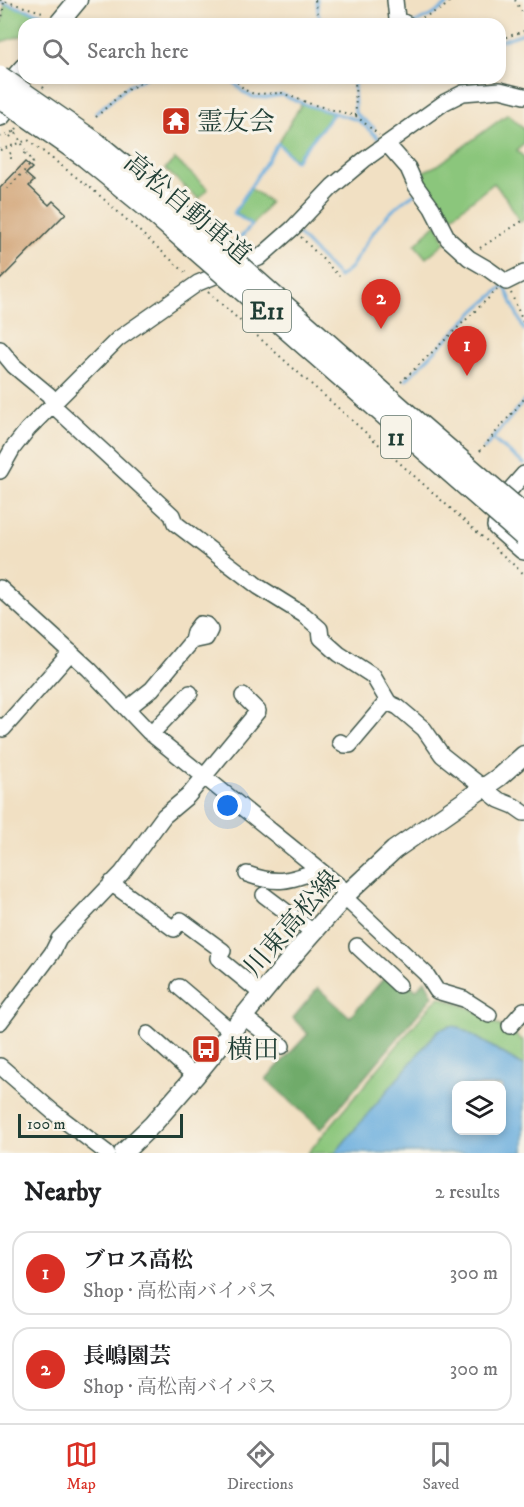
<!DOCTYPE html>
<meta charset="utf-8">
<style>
:root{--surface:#fff;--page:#f2f2f2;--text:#202124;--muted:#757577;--line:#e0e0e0;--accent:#d93025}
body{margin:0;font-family:"IM FELL DW Pica","Noto Serif JP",serif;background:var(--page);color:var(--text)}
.controls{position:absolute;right:18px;bottom:18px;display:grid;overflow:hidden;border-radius:12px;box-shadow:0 3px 9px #0003}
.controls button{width:54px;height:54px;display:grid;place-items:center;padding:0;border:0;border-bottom:2px solid var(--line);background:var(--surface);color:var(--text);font:30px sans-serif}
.scale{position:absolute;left:18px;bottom:15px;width:165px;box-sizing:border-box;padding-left:6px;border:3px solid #1f3d34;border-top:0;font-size:16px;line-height:21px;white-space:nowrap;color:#1f3d34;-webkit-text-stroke:4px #f7f3e8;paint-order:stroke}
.you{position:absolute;left:228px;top:806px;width:21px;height:21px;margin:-15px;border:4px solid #fff;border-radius:50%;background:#1a73e8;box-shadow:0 0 0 9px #1a73e833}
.badge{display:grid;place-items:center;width:39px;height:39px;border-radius:50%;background:var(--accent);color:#fff;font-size:20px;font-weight:700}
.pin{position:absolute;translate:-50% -50px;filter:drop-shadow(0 2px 3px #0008)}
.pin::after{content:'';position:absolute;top:32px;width:21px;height:18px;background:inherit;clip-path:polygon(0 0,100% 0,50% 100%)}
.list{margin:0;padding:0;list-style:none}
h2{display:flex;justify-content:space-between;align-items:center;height:78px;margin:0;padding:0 24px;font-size:26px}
h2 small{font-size:20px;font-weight:400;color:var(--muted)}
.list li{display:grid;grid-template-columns:39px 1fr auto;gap:18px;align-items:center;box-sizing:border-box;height:84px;margin:0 12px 12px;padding:0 12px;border:2px solid var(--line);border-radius:18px}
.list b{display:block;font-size:22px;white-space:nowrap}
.list p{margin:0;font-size:20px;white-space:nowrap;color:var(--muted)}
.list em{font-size:20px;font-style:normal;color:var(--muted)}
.icon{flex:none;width:33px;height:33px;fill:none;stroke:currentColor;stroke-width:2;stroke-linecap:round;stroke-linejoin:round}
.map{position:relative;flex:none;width:524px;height:1153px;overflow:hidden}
.search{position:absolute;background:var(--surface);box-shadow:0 3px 9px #0003;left:18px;right:18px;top:18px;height:66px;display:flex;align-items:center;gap:15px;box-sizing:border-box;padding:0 21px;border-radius:18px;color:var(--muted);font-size:22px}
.sheet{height:270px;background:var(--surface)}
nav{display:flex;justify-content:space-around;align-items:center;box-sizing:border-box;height:84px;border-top:2px solid var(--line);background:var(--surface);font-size:16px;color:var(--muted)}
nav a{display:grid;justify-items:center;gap:3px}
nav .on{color:var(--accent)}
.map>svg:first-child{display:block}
.green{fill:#8bc67b;stroke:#558258;stroke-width:1.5}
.forest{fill:#70ab6b;stroke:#487450;stroke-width:1.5}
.water{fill:#69adde;stroke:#447589;stroke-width:1.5;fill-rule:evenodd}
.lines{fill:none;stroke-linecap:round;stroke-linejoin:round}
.stream{stroke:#69adde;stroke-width:3}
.building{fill:#ce9b6b}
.minor-casing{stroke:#3e5549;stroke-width:18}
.major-casing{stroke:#3e5549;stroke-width:21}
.highway-casing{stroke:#3e5549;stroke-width:24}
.path{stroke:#3e5549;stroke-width:2;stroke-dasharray:1.5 4.5;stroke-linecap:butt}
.minor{stroke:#fff;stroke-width:15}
.major{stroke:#fff;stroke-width:18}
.highway{stroke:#fff;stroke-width:21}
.highway-bridge-casing{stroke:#3e5549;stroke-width:24;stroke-linecap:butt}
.path-bridge{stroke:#3e5549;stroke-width:2;stroke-dasharray:1.5 4.5;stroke-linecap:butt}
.highway-bridge{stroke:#fff;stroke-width:21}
.labels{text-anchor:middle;stroke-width:6;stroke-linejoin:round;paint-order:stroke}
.shield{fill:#f7f3e8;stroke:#60746a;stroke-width:1.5}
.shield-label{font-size:24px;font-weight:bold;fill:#1f3d34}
.poi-label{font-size:26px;fill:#1f3d34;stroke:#f7f3e8;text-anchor:start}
.street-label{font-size:26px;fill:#1f3d34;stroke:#f7f3e8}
</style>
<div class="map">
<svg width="524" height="1153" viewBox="0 0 524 1153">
<rect width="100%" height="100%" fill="#f7f3e8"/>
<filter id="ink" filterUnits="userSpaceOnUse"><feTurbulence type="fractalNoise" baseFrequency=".0167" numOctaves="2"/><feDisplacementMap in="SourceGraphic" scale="12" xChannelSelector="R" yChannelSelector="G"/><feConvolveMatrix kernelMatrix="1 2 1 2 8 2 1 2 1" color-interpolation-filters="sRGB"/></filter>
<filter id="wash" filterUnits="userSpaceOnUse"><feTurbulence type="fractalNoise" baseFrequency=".008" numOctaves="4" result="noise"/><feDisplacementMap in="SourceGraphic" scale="24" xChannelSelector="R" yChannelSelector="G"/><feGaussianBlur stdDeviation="1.35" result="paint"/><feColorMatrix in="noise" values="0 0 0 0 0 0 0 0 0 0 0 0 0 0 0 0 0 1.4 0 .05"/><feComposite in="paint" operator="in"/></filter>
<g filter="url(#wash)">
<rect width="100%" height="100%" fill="#f1e0c3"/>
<!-- green -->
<path class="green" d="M5,3L42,14L34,24H24V35L0,42V21L3,19Z
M302,103L333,114L296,160L278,143Z
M508,114L524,129V143L517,151L524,157V220L520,222L507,199L494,183L446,221L413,176L438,165Z
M175,159L208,189L199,199L165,169Z
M250,188L270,202L253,225L235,212Z
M437,223L445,242L426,258L415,245Z
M440,997L472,1009L524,1041V1066L459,1027L450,1026L439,1030L335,1153H308L431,1005Z"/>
<!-- forest -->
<path class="forest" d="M392,969L416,990L425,980L433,996L321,1129L266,1079L308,1034L293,1018L318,988L350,1017Z"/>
<!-- water -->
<path class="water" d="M450,1026L459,1027L524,1066V1153H335L434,1035L439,1030ZM456,1086H502V1130H456Z"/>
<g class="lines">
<!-- stream -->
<path class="stream" d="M317,0L318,13L322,24
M0,2L42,14
M413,24L434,14L453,0
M500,41L524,33
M230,78L243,92L253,97L265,98L282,95L310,106L358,120L382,141
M354,78L355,113L374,128
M96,113L128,86L145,78
M297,233L339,277C352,270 355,260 363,248C376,226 393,207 415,193
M241,237L252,225L234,213L278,143L295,161L334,113
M505,287L524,330
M406,380L477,309L504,286
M492,439L524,464
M484,449L524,401"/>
</g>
<g id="blocks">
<!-- building -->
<path class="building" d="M25,162L32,168L26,174L34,181L29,186L49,205L53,201L66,213L0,280V188Z"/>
</g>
</g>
<g filter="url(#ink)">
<use href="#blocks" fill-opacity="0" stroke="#3e5549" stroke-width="1.5"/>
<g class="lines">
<!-- minor casing -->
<g class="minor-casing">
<path id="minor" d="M395,0L397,19L407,24
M387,144L408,168L416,186L432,208L448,239L469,258L488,269L506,282L524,273
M0,349L14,366L49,395L57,409L172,515L175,523L259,587L304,615L320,629L321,638L339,654L373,676L389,703L398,707L424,729L442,755L499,800L514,806L524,813
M0,471L13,448L28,429L118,339L198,283L259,258L293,228L333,186L364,160L445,102L463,93L500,90L524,96
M510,490L524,474
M0,588L89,669L149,732L348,893
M127,709L152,689L192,641L194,632L200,624L206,625L210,630L206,638L192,641
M0,726L3,729L71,652
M151,734L190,693
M340,742L345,745H350L384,705L389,703
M247,874C277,885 290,881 318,870
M111,883L174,929L181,920L223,951L218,958L262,994
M264,895L313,932
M344,897L426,974L437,991L464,999L489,1015
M357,946L399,985
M179,987L232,1032
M244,1017L282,1046
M0,1022L52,953L59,939L122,873L164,816L188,796L258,711L243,696
M510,1026L524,1010
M148,1034L195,1076
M0,1066L52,1111L107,1153"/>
</g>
<!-- major casing -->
<g class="major-casing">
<path id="major" d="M58,24L78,0
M16,76L24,67
M123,1153L153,1124L195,1076L296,952L348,893L394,850L499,777L524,755"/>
</g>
<!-- highway casing -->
<g class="highway-casing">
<path id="highway" d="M0,115L5,109L13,85
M498,526L524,549"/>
</g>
<!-- path -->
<path class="path" d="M0,0L46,13
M315,0L320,24
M515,0L524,16
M81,20L93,24
M417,20L443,8L451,0
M0,21L2,20L4,1
M500,39L524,31
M54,78L56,82
M233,78L245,90L254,94L282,93L311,104L356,116L379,135
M355,78L356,116
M96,117L123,92L150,78
M0,137L15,131
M10,137L15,131
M0,150L28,140L98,194L188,275
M11,153L9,154L11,158H13
M7,189L33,162L27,153
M301,237L339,276
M480,248L524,220
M208,292L524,574
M511,293L524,324
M401,382L497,290
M480,451L524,399"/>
<!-- minor -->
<use href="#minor" class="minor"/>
<!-- major -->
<use href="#major" class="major"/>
<!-- highway -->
<use href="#highway" class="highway"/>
<!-- highway-bridge casing -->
<g class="highway-bridge-casing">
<path id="highway-bridge" d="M0,77L97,144L162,198L417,423L524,515
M0,97L86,157L151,210L524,536"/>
</g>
<!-- path-bridge -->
<path class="path-bridge" d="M43,88L50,78
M17,128L15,131L27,153L23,154"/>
<!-- highway-bridge -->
<use href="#highway-bridge" class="highway-bridge"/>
</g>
</g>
<!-- icons -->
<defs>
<g id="temple-square" transform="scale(1.5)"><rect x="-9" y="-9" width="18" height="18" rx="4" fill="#c8321e" stroke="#f7f3e8"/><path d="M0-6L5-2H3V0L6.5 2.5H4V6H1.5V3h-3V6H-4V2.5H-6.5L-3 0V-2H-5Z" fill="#fff"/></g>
<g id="bus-square" transform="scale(1.5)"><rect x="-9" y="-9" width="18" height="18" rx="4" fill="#c8321e" stroke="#f7f3e8"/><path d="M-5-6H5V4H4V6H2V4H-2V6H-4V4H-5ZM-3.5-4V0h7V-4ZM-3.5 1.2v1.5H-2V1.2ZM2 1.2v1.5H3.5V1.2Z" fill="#fff"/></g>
</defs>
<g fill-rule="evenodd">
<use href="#temple-square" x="176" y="121"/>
<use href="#bus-square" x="206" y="1049"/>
</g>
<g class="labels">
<!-- shield labels -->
<g class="shield">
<rect x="243" y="290" width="48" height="42" rx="4.5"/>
<rect x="381" y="416" width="30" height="42" rx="4.5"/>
</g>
<g class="shield-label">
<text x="267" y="319">E11</text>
<text x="396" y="445">11</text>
</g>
<!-- poi labels -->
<g class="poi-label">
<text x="197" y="130">霊友会</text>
<text x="227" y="1058">横田</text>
</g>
<!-- street labels -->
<g class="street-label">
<text transform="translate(188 208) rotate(40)" y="9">高松自動車道</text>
<text transform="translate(291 923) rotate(-49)" y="9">川東高松線</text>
</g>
</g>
</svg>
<div class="controls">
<button><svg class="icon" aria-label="layers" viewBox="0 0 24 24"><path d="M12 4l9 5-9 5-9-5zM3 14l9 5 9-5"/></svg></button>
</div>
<div class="scale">100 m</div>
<div class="you"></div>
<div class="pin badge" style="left:467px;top:376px">1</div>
<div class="pin badge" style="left:381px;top:329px">2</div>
<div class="search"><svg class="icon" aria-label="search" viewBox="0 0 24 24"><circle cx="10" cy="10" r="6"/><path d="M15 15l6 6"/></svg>Search here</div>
</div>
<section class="sheet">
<h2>Nearby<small>2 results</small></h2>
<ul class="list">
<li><span class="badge">1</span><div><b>ブロス高松</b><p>Shop · 高松南バイパス</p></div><em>300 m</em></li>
<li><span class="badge">2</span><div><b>長嶋園芸</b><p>Shop · 高松南バイパス</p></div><em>300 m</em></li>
</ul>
</section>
<nav>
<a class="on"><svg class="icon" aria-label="map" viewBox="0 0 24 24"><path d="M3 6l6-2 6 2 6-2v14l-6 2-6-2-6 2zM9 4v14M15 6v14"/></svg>Map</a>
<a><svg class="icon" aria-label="directions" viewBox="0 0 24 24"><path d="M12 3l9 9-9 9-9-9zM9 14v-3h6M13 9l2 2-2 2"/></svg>Directions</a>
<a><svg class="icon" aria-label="saved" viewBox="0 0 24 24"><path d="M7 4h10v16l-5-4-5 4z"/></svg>Saved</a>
</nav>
